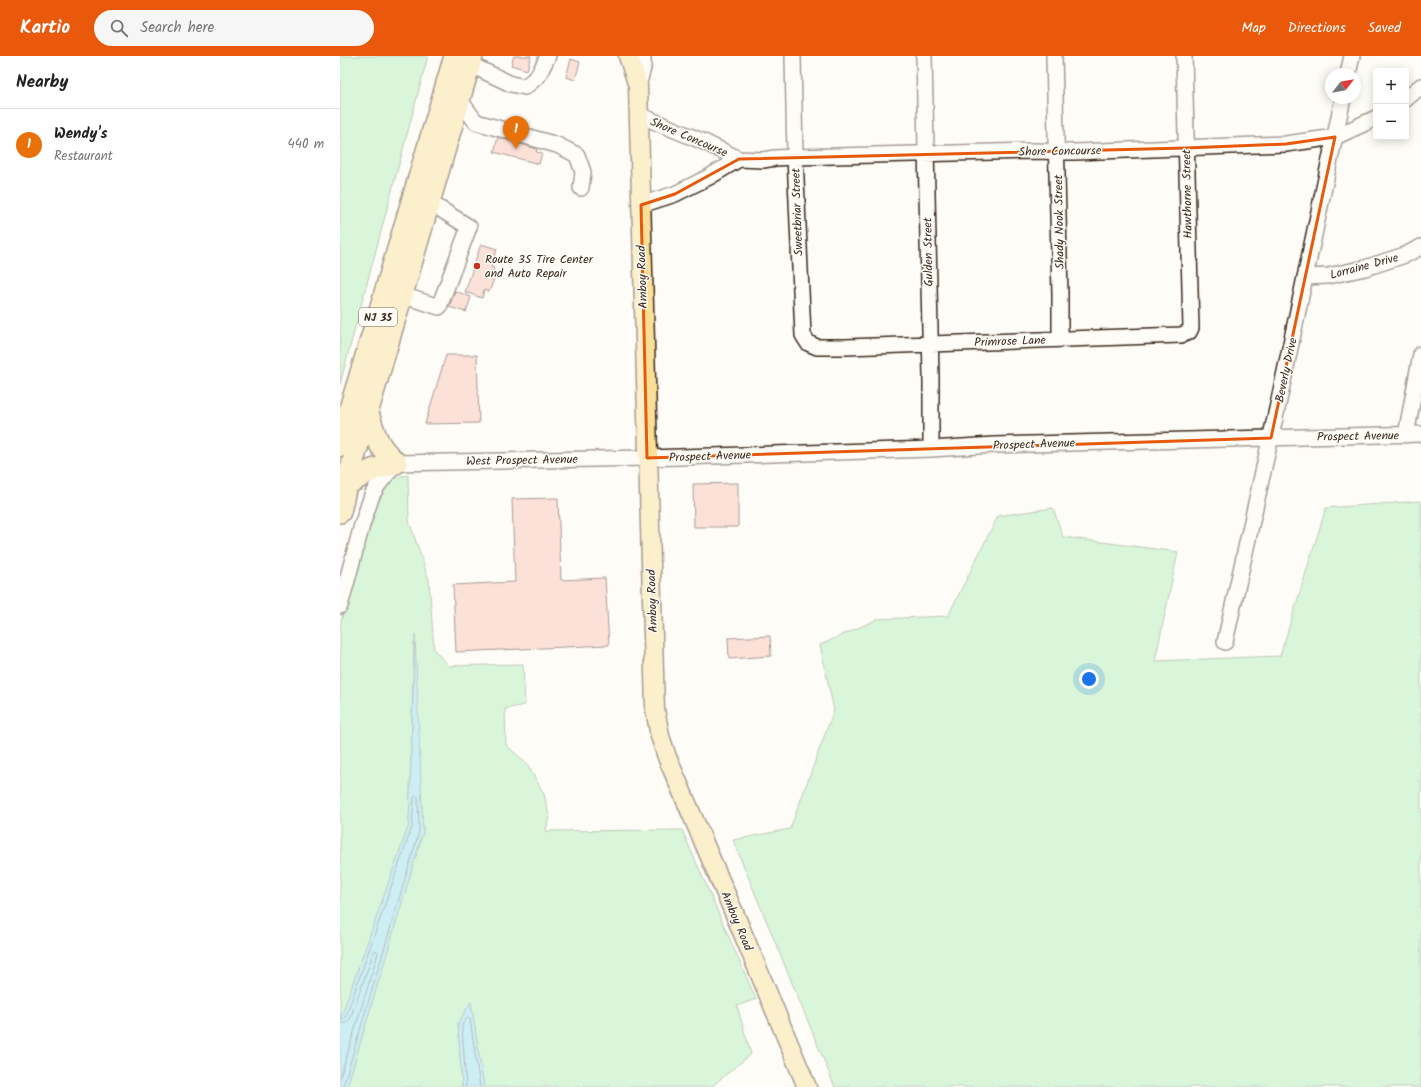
<!DOCTYPE html>
<meta charset="utf-8">
<style>
:root{--surface:#fff;--page:#f6f6f6;--text:#222;--muted:#767676;--line:#e0e0e0;--accent:#ea580c}
body{margin:0;font-family:Kalam,sans-serif;background:var(--page);color:var(--text)}
.controls{position:absolute;right:12px;top:12px;display:grid;overflow:hidden;border-radius:4px;box-shadow:0 2px 10px #0003}
.controls button{width:36px;height:36px;display:grid;place-items:center;padding:0;border:0;border-bottom:1px solid var(--line);background:var(--surface);color:var(--text);font:20px sans-serif}
.compass{position:absolute;left:985px;top:12px;width:36px;height:36px;border-radius:50%;background:var(--surface);box-shadow:0 2px 10px #0003;rotate:59deg}
.you{position:absolute;left:749px;top:623px;width:14px;height:14px;margin:-10px;border:3px solid #fff;border-radius:50%;background:#1a73e8;box-shadow:0 0 0 6px #1a73e833}
.badge{display:grid;place-items:center;width:26px;height:26px;border-radius:50%;background:var(--accent);color:#fff;font-size:13px;font-weight:700}
.pin{position:absolute;translate:-50% -33px;filter:drop-shadow(0 1px 2px #0008)}
.pin::after{content:'';position:absolute;top:21px;width:14px;height:12px;background:inherit;clip-path:polygon(0 0,100% 0,50% 100%)}
.list{margin:0;padding:0;list-style:none}
h2{display:flex;justify-content:space-between;align-items:center;height:52px;margin:0;padding:0 16px;font-size:17px}
h2 small{font-size:13px;font-weight:400;color:var(--muted)}
.list li{display:grid;grid-template-columns:26px 1fr auto;gap:12px;align-items:center;box-sizing:border-box;height:72px;padding:0 16px;border-top:1px solid var(--line)}
.list b{display:block;font-size:15px;white-space:nowrap}
.list p{margin:0;font-size:13px;white-space:nowrap;color:var(--muted)}
.list em{font-size:13px;font-style:normal;color:var(--muted)}
.icon{flex:none;width:22px;height:22px;fill:none;stroke:currentColor;stroke-width:2;stroke-linecap:round;stroke-linejoin:round}
.map{position:relative;flex:none;width:1081px;height:1031px;overflow:hidden}
header{display:flex;align-items:center;gap:24px;box-sizing:border-box;height:56px;padding:0 20px;background:var(--accent);color:#fff}
header strong{font-size:19px}
nav{display:flex;gap:22px;margin-inline-start:auto;font-size:14px}
.search{width:280px;height:36px;background:var(--page);display:flex;align-items:center;gap:10px;box-sizing:border-box;padding:0 14px;border-radius:22px;color:var(--muted);font-size:15px}
main{display:flex}
aside{flex:1;background:var(--surface)}
.map>svg:first-child{display:block}
.green{fill:#aeeeb6;stroke:#748c6a}
.water{fill:#91def0;stroke:#6f969c}
.lines{fill:none;stroke-linecap:round;stroke-linejoin:round}
.shore{stroke:#5d7272;stroke-width:1}
.building{fill:#fbc1b2;stroke:#3b2a1e}
.minor-casing{stroke:#3b2a1e;stroke-width:18}
.major-casing{stroke:#3b2a1e;stroke-width:21}
.highway-casing{stroke:#3b2a1e;stroke-width:24}
.minor{stroke:#fdfcf7;stroke-width:15}
.major{stroke:#fbdf96;stroke-width:18}
.highway{stroke:#fbdf96;stroke-width:21}
.marked{fill:none;stroke:#e8590c;stroke-width:3;stroke-linejoin:round}
.poi-dot{fill:#c8321e;stroke:#fdfcf7;stroke-width:1.5}
.labels{text-anchor:middle;stroke-width:3;stroke-linejoin:round;paint-order:stroke}
.shield{fill:#fdfcf7;stroke:#75695f;stroke-width:1}
.shield-label{font-size:11px;font-weight:bold;fill:#3b2a1e}
.street-label{font-size:12px;fill:#3b2a1e;stroke:#fdfcf7}
.poi-label{font-size:12px;fill:#3b2a1e;stroke:#fdfcf7;text-anchor:start}
</style>
<header>
<strong>Kartio</strong>
<div class="search"><svg class="icon" aria-label="search" viewBox="0 0 24 24"><circle cx="10" cy="10" r="6"/><path d="M15 15l6 6"/></svg>Search here</div>
<nav><a>Map</a><a>Directions</a><a>Saved</a></nav>
</header>
<main>
<aside>
<h2>Nearby<small></small></h2>
<ul class="list">
<li><span class="badge" style="background:#e8710a">1</span><div><b>Wendy's</b><p>Restaurant</p></div><em>440 m</em></li>
</ul>
</aside>
<div class="map">
<svg width="1081" height="1031" viewBox="0 0 1081 1031">
<rect width="100%" height="100%" fill="#fdfcf7"/>
<filter id="ink" filterUnits="userSpaceOnUse"><feTurbulence type="fractalNoise" baseFrequency=".025" numOctaves="2"/><feDisplacementMap in="SourceGraphic" scale="8" xChannelSelector="R" yChannelSelector="G"/><feConvolveMatrix kernelMatrix="1 2 1 2 8 2 1 2 1" color-interpolation-filters="sRGB"/></filter>
<g filter="url(#ink)">
<!-- green -->
<path class="green" d="M0,0H88L0,328Z
M68,419L69,465L89,524L94,594L109,610L183,608L185,649L165,653L166,689L187,708L204,738L209,760L206,775L342,774L416,943L397,950L411,998L371,1031H144L131,947L118,967L122,1031H7L83,776L74,586L69,769L0,964V569L39,433L47,423Z
M1081,445V1031H495L393,784L450,773L494,654L480,589L538,563L608,560L658,460L713,452L723,481L838,496L815,605L940,600L986,452Z"/>
<!-- water -->
<path class="water" d="M75,578L83,776L7,1031H0V964L69,769Z
M131,946L144,1031H122L118,967Z"/>
<g class="lines">
<!-- shore -->
<path class="shore" d="M0,963H3L6,960L72,771L74,741L76,740L78,741L79,776L3,1031
M0,968L6,967L10,963L34,895L36,894L38,897L0,1022
M126,1031L122,969L128,961L130,963L140,1031"/>
</g>
<!-- building -->
<path class="building" d="M174,0H191L187,14L171,9Z
M231,3L240,6L235,24L226,21Z
M158,81L197,93L196,96L202,97L199,108L154,96Z
M141,188L157,193L151,211L154,212L151,222L154,223L149,236L144,234L142,242L125,236Z
M115,235L131,241L126,256L109,251Z
M106,299H137L139,367L85,368Z
M398,427V471H354L353,428Z
M218,442L221,524L265,522L269,589L116,596L113,529L175,526L172,443Z
M430,580L431,600L389,603L388,582Z"/>
<g class="lines">
<!-- minor casing -->
<g class="minor-casing">
<path id="minor" d="M453,0L455,101L463,279L468,287L477,291H506L841,279L849,276L851,272L844,0
M584,0L591,320V393
M714,0L720,238V283
M129,8L171,28L185,31L198,20L208,0
M1008,18L1012,0
M298,30L303,12V0
M119,43L136,66L217,89L237,99L243,116L241,132
M1066,43L1081,30
M299,59L364,86L399,103L423,104L435,102L455,101L692,95L735,96L946,88L995,81L1036,62
M301,149L335,138L369,121L399,103
M965,221L988,220L1025,212L1065,199L1081,191
M62,239L99,251L129,171L89,146
M1066,379L1081,298
M0,550L22,469L32,439L38,429L56,407L307,402L591,393L654,389L1081,378
M885,586L939,344L1003,42"/>
</g>
<!-- major casing -->
<g class="major-casing">
<path id="major" d="M288,0L298,30L315,653L320,680L327,701L398,866L467,1031"/>
</g>
<!-- highway casing -->
<g class="highway-casing">
<path id="highway" d="M28,357C36,382 37,389 56,407
M0,390L12,346L34,274L115,0
M6,429L32,414L56,407
M0,456L6,429L132,0"/>
</g>
<!-- minor -->
<use href="#minor" class="minor"/>
<!-- major -->
<use href="#major" class="major"/>
<!-- highway -->
<use href="#highway" class="highway"/>
</g>
</g>
<!-- marked area -->
<path d="M0 0H1081V1031H0ZM995,81L931,382L307,402L301,149L335,138L399,103L846,92L946,88Z" fill="#fdfcf7" fill-opacity=".55" fill-rule="evenodd"/>
<path class="marked" d="M995,81L931,382L307,402L301,149L335,138L399,103L846,92L946,88Z"/>
<!-- markers -->
<circle class="poi-dot" cx="137" cy="210" r="4"/>
<g class="labels">
<!-- shield labels -->
<rect class="shield" x="19" y="252" width="38" height="18" rx="3"/>
<g class="shield-label">
<text x="38" y="265">NJ 35</text>
</g>
<!-- street labels -->
<g class="street-label">
<text transform="translate(349 81) rotate(23)" y="4">Shore Concourse</text>
<text transform="translate(720 95) rotate(-1)" y="4">Shore Concourse</text>
<text transform="translate(847 138) rotate(-91)" y="4">Hawthorne Street</text>
<text transform="translate(457 156) rotate(-92)" y="4">Sweetbriar Street</text>
<text transform="translate(719 166) rotate(-91)" y="4">Shady Nook Street</text>
<text transform="translate(588 196) rotate(-91)" y="4">Gulden Street</text>
<text transform="translate(1024 210) rotate(-15)" y="4">Lorraine Drive</text>
<text transform="translate(302 221) rotate(-92)" y="4">Amboy Road</text>
<text transform="translate(670 285) rotate(-2)" y="4">Primrose Lane</text>
<text transform="translate(946 314) rotate(-78)" y="4">Beverly Drive</text>
<text transform="translate(1018 380) rotate(-1)" y="4">Prospect Avenue</text>
<text transform="translate(694 388) rotate(-2)" y="4">Prospect Avenue</text>
<text transform="translate(370 400) rotate(-2)" y="4">Prospect Avenue</text>
<text transform="translate(182 404) rotate(-1)" y="4">West Prospect Avenue</text>
<text transform="translate(312 545) rotate(-92)" y="4">Amboy Road</text>
<text transform="translate(397 865) rotate(67)" y="4">Amboy Road</text>
</g>
<!-- poi labels -->
<g class="poi-label">
<text x="145" y="207">Route 35 Tire Center<tspan x="145" dy="14">and Auto Repair</tspan></text>
</g>
</g>
</svg>
<div class="controls">
<button>+</button>
<button>−</button>
</div>
<svg class="compass" viewBox="-18 -18 36 36"><path d="M0-13l5 13h-10z" fill="#e53935"/><path d="M0 13l5-13h-10z" fill="#767676"/></svg>
<div class="you"></div>
<div class="pin badge" style="left:176px;top:93px;background:#e8710a">1</div>
</div>
</main>
